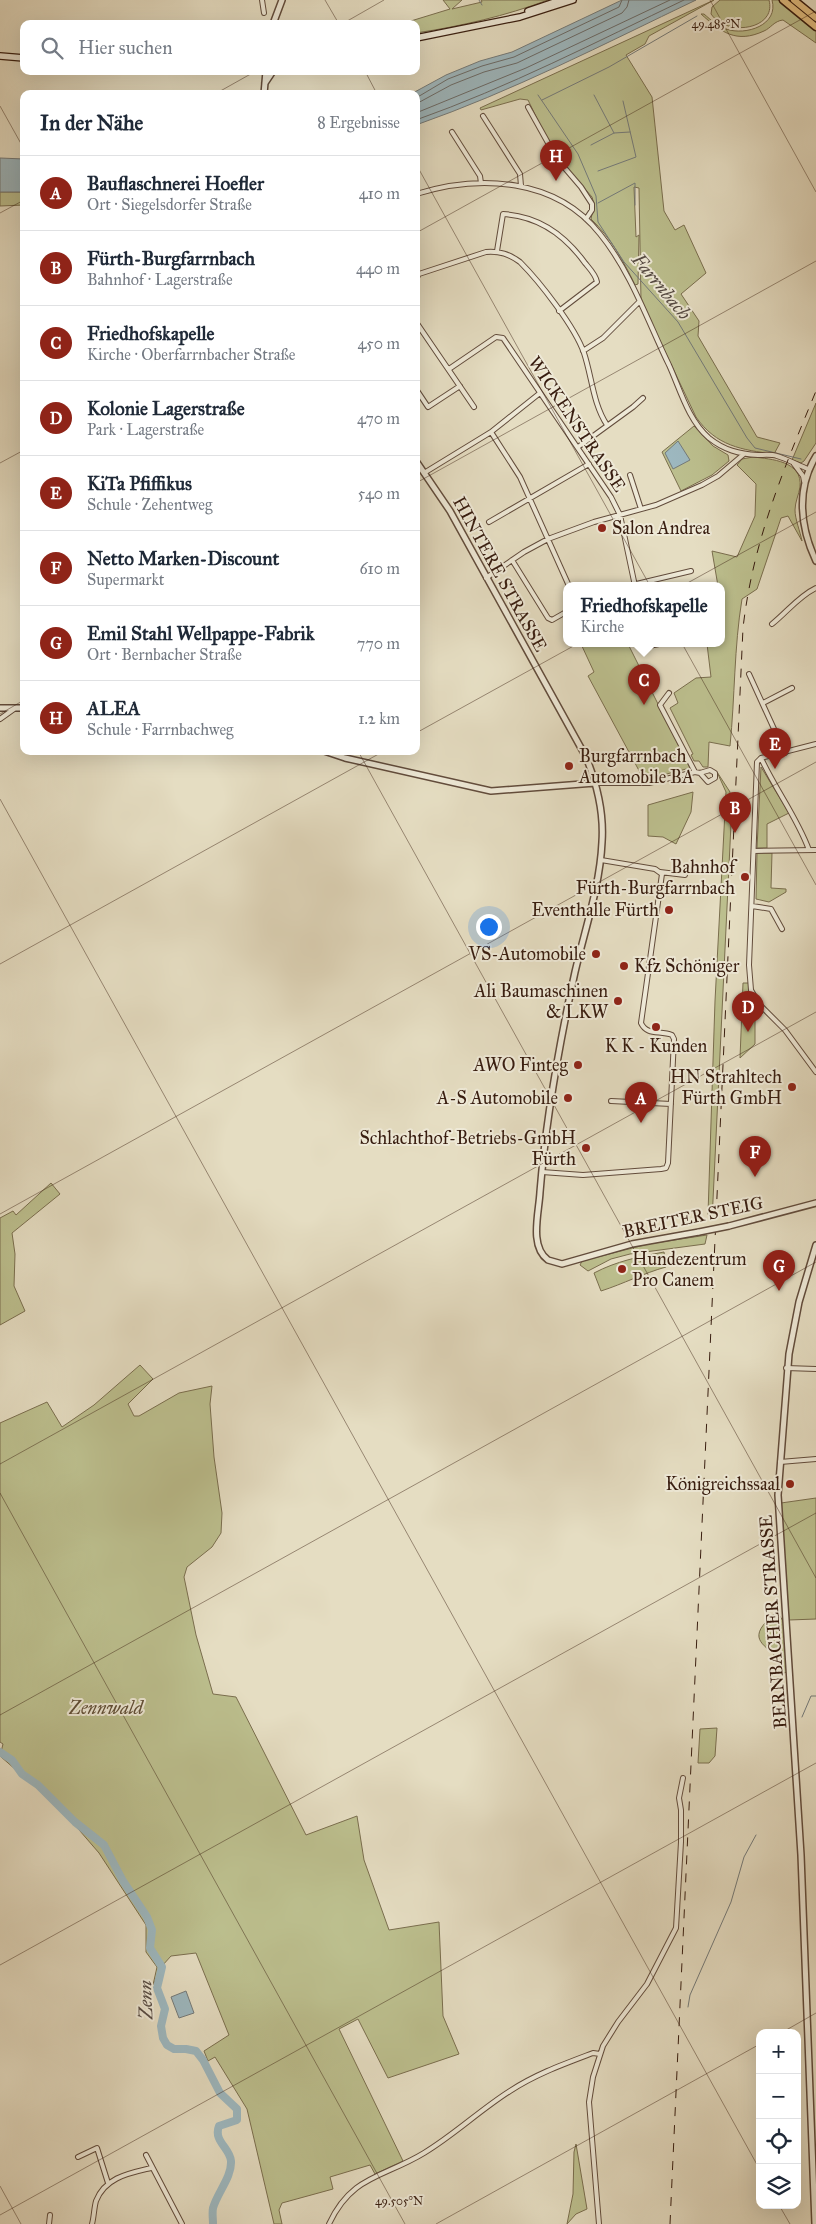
<!DOCTYPE html>
<html lang="de">
<meta charset="utf-8">
<style>
:root{--surface:#fff;--page:#f2f2f3;--text:#1f2937;--muted:#747a83;--line:#e0e1e3;--accent:#8f2418}
body{margin:0;font-family:"IM FELL Great Primer",serif;background:var(--page);color:var(--text)}
.controls{position:absolute;right:15px;bottom:15px;display:grid;overflow:hidden;border-radius:10px;box-shadow:0 5px 20px #0002}
.controls button{width:45px;height:45px;display:grid;place-items:center;padding:0;border:0;border-bottom:1px solid var(--line);background:var(--surface);color:var(--text);font:25px sans-serif}
.you{position:absolute;left:488px;top:926px;width:18px;height:18px;margin:-12px;border:4px solid #fff;border-radius:50%;background:#1a73e8;box-shadow:0 0 0 8px #1a73e833}
.badge{display:grid;place-items:center;width:32px;height:32px;border-radius:50%;background:var(--accent);color:#fff;font-size:16px;font-weight:700}
.pin{position:absolute;translate:-50% -41px;filter:drop-shadow(0 1px 2px #0008)}
.pin::after{content:'';position:absolute;top:26px;width:18px;height:15px;background:inherit;clip-path:polygon(0 0,100% 0,50% 100%)}
.popup{position:absolute;left:563px;top:582px;width:162px;height:65px;box-sizing:border-box;display:grid;place-content:center;border-radius:10px;background:var(--surface);filter:drop-shadow(0 1px 4px #0005);font-size:16px;white-space:nowrap;color:var(--muted)}
.popup b{font-size:19px;color:var(--text)}
.popup::after{content:'';position:absolute;left:50%;top:100%;margin-left:-10px;border:10px solid transparent;border-top-color:var(--surface)}
.list{margin:0;padding:0;list-style:none}
h2{display:flex;justify-content:space-between;align-items:center;height:65px;margin:0;padding:0 20px;font-size:21px}
h2 small{font-size:16px;font-weight:400;color:var(--muted)}
.list li{display:grid;grid-template-columns:32px 1fr auto;gap:15px;align-items:center;box-sizing:border-box;height:75px;padding:0 20px;border-top:1px solid var(--line)}
.list b{display:block;font-size:19px;white-space:nowrap}
.list p{margin:0;font-size:16px;white-space:nowrap;color:var(--muted)}
.list em{font-size:16px;font-style:normal;color:var(--muted)}
.icon{flex:none;width:28px;height:28px;fill:none;stroke:currentColor;stroke-width:2;stroke-linecap:round;stroke-linejoin:round}
.map{position:relative;flex:none;width:816px;height:2224px;overflow:hidden}
.search{position:absolute;background:var(--surface);box-shadow:0 5px 20px #0002;left:20px;top:20px;width:400px;height:55px;display:flex;align-items:center;gap:12px;box-sizing:border-box;padding:0 18px;border-radius:10px;color:var(--muted);font-size:19px}
.panel{position:absolute;background:var(--surface);box-shadow:0 5px 20px #0002;left:20px;top:90px;width:400px;height:665px;border-radius:10px}
.map>svg:first-child{display:block}
.green{fill:#bcbf8e;stroke:#7a6e4e}
.water{fill:#9db8c0;stroke:#747a79}
.lines{fill:none;stroke-linecap:round;stroke-linejoin:round}
.shore{stroke:#6a6a68;stroke-width:1}
.stream{stroke:#747a79;stroke-width:1}
.river{stroke:#9db8c0;stroke-width:8}
.minor-casing{stroke:#624c3c;stroke-width:6}
.tertiary-casing{stroke:#624c3c;stroke-width:8}
.secondary-casing{stroke:#371c0f;stroke-width:8}
.primary-casing{stroke:#371c0f;stroke-width:9}
.minor{stroke:#eee9d7;stroke-width:4}
.tertiary{stroke:#eee9d7;stroke-width:5}
.secondary{stroke:#eee9d7;stroke-width:5.5}
.primary{stroke:#e2be81;stroke-width:6}
.rail{stroke:#371c0f;stroke-width:1;stroke-dasharray:9 9;stroke-linecap:butt}
.tertiary-bridge-casing{stroke:#624c3c;stroke-width:8;stroke-linecap:butt}
.tertiary-bridge{stroke:#eee9d7;stroke-width:5}
.ticks{fill:none;stroke:#371c0f;stroke-width:1;stroke-opacity:0.45}
.poi-dot{fill:#8f2418;stroke:#eee9d7;stroke-width:2}
.labels{text-anchor:middle;stroke-width:4;stroke-linejoin:round;paint-order:stroke}
.street-label{font-size:18px;fill:#371c0f;stroke:#eee9d7}
.poi-label{font-size:18px;fill:#371c0f;stroke:#eee9d7;text-anchor:end}
.park-label{font-size:18px;font-style:italic;fill:#5f4d35;stroke:#eee9d7}
.water-label{font-size:19px;font-style:italic;fill:#564b44;stroke:#eee9d7}
.ticks-label{font-size:12px;text-anchor:middle;fill:#371c0f;stroke:#eee9d7;stroke-width:4;stroke-linejoin:round;paint-order:stroke}
</style>
<div class="map">
<svg width="816" height="2224" viewBox="0 0 816 2224">
<rect width="100%" height="100%" fill="#e5ddc2"/>
<filter id="stains"><feTurbulence type="fractalNoise" baseFrequency=".004" numOctaves="4"/><feColorMatrix values="0 0 0 0 .2 0 0 0 0 .09 0 0 0 0 .02 0 0 0 .5 -.17"/></filter>
<radialGradient id="worn" r=".72"><stop offset=".6" stop-color="#630" stop-opacity="0"/><stop offset="1" stop-color="#630" stop-opacity=".3"/></radialGradient>
<!-- green -->
<path class="green" d="M443,0H462L452,9L482,2L481,0H548C505,16 462,26 416,33V24H401L450,9Z
M714,0L649,36L645,44L626,55L652,97L664,211L675,230L684,225L706,273L681,294L699,321L698,336L757,437L780,443L774,454C742,450 716,446 696,417L641,301L639,188L634,187L636,237L639,235L638,284L635,285C623,260 611,238 591,219L594,204L592,197L560,160L543,131L528,100L520,99L481,110L480,108Z
M720,0H769C777,30 726,37 711,14L712,7Z
M772,0H778L816,31V43L783,20C774,21 771,28 764,31C736,44 721,32 701,14H704C711,20 717,26 726,29C746,36 779,25 772,0Z
M0,192H24V205L0,206Z
M816,403V443L804,461L801,463L792,460Z
M694,426L713,446L728,455L729,461L712,475L681,491L662,452Z
M753,457C771,459 803,461 800,487C799,494 795,502 795,510C795,519 800,531 802,541L788,516L781,518L757,589L742,599C734,647 735,697 730,746L709,742L708,767H703L699,761H694L691,755L693,754L670,708L678,703L674,693L696,678L711,677L707,644H722V586H718L712,551L737,557L755,516L756,484L737,465L742,459Z
M581,644H628L690,768L655,777L643,778L588,676L594,672Z
M761,767L789,813L767,824V848H757Z
M717,772L730,792V802L732,803L712,1221L708,1214L715,1001L726,792Z
M693,792L691,812L676,844L663,837L648,836V805Z
M757,853H772L771,888L786,889V892L769,902L756,899Z
M743,983H749L750,995L763,1013L755,1019V1044L740,1058Z
M51,1183L60,1194L12,1233L15,1254L14,1286L25,1311L0,1325V1218L13,1211L16,1215Z
M707,1235L705,1244L630,1254L611,1259L588,1271L580,1265L582,1261L648,1244Z
M664,1252L666,1267C644,1273 623,1284 601,1291L594,1273C617,1261 638,1257 664,1252Z
M140,1365L153,1379L128,1404L134,1416H139L179,1393L212,1386L210,1404L214,1457L222,1513L221,1533L212,1547L187,1567L184,1577L196,1635L213,1694L236,1697L306,1835L357,1816L364,1860L389,1930L439,1922L443,2016L459,2054L388,2078L358,2019L339,2029L403,2161L375,2174L370,2165L330,2177L333,2189L282,2203L279,2210L282,2224H274L247,2109L215,2057L208,2061L204,2051L229,2035L196,1953L171,1956L162,1966L153,1985L157,1967L146,1952V1925L99,1853L61,1809L0,1756L3,1744L0,1742V1423L47,1402L62,1427L94,1405Z
M816,1498V1619L789,1620L781,1503Z
M778,1613L783,1621L788,1670L785,1673H781C781,1670 781,1664 779,1661C771,1647 747,1642 766,1622C770,1618 772,1614 778,1613Z
M717,1728L715,1756L709,1763H698L700,1729Z
M576,2144L587,2209L576,2214L567,2224L573,2194L574,2152Z"/>
<!-- water -->
<path class="water" d="M622,0H696C604,44 513,91 416,125V94H411L446,75L480,61L512,52Z
M0,158L24,159V192H0Z
M678,441L690,460L673,469L665,453Z
M186,1991L194,2013L179,2018L171,1997Z"/>
<g class="lines">
<!-- shore -->
<path class="shore" d="M416,98L448,79L482,66L514,57L619,7L622,0
M416,104L451,85L484,72L517,63L622,13L627,7L629,0
M416,113L526,68L670,0
M416,120C509,87 596,42 684,0"/>
<!-- stream -->
<path class="stream" d="M479,0L482,5
M538,95L578,154L596,196L598,222L624,262L678,322L747,438L755,448L801,459
M594,95L614,133
M542,100L609,67L697,16
M591,145L614,133L630,132
M598,171L636,157L623,101
M598,203L635,183V205
M802,1717L811,1696H816
M688,2007L690,1995L731,1902L744,1857L756,1835"/>
<!-- river -->
<path class="river" d="M0,1752L12,1760L22,1774L38,1785L75,1822L104,1845L123,1881L147,1917L152,1930L150,1948L162,1967L157,1988L165,2009L161,2026L163,2038L167,2045L174,2049H186L196,2051L203,2060L220,2093L237,2109V2120L219,2126C213,2141 230,2148 231,2161C232,2177 217,2193 213,2208C212,2213 213,2219 213,2224"/>
<!-- minor casing -->
<g class="minor-casing">
<path id="minor" d="M262,0L264,13
M528,107L557,159L581,187L592,204V210L586,219
M483,116L520,174L521,186
M452,132L480,176L481,183
M416,194C480,174 556,178 600,234C631,272 648,322 669,365C680,389 688,420 709,438C724,450 739,454 758,455C764,455 771,454 777,456C787,459 798,465 808,469
M497,251L503,214C539,216 565,235 585,263C590,269 596,275 597,282L559,311
M416,279L419,274L486,252C500,251 509,254 520,262C540,282 575,327 584,353C592,377 593,404 607,425
M416,322L474,407
M583,351L603,338L639,302
M449,369L496,337L503,338L611,497L620,515L635,586
M416,389L428,407L460,386
M491,432L520,477L569,586
M578,447L633,407L643,398
M794,464L803,476L804,481
M424,473L491,432L540,393
M630,475L641,509
M489,522L589,464
M512,560L548,618L552,620L566,612
M486,578L524,552L548,539L594,522L656,505L702,485L718,476L744,454
M628,586L691,571
M772,624C787,612 799,596 816,588
M649,644V646L659,644
M749,674L785,753
M669,693L660,705L695,772
M763,703L792,688
M0,719L14,709
M816,744L761,758L757,762L749,965L751,990L759,1004L785,1030L816,1072
M761,758C775,789 797,817 809,850
M595,783H649L695,772L700,773L710,770L715,773V778L708,782L700,773
M754,851L816,850
M660,872L685,875
M752,906L771,909L782,929
M611,1101L671,1104
M542,1172L583,1175L661,1169L666,1168L668,1163L674,1039L672,1035C660,1030 647,1036 641,1023L662,874L655,869L601,860
M786,1368L816,1369
M780,1462L816,1459
M146,2155L182,2224
M78,2157L97,2148L108,2183
M49,2224L50,2215
M92,2224C94,2217 94,2208 96,2201C105,2177 130,2173 151,2168
M329,2224C352,2175 383,2178 424,2153C454,2135 480,2110 510,2091C536,2074 564,2064 593,2053L600,2054
M599,2224L589,2102L593,2077L603,2046L618,2022L647,1984L676,1928L681,1842V1810L679,1798L683,1778"/>
</g>
<!-- tertiary casing -->
<g class="tertiary-casing">
<path id="tertiary" d="M273,24L282,0
M265,83L273,71
M264,94L266,71
M816,456C796,489 800,527 816,561
M416,461L450,511L586,757C597,784 604,813 602,842C600,886 585,929 575,972C559,1045 546,1118 540,1192C539,1213 529,1246 548,1260L562,1264L632,1244L699,1232
M0,708H24
M324,751L345,758L491,791L595,783
M729,1226L816,1203
M815,2224L801,1855L778,1495L789,1354L799,1302L816,1245"/>
</g>
<!-- secondary casing -->
<g class="secondary-casing">
<path id="secondary" d="M528,11L561,0
M416,38L520,17L573,0
M0,56L24,58"/>
</g>
<!-- primary casing -->
<g class="primary-casing">
<path id="primary" d="M783,0L816,27
M794,0L816,18"/>
</g>
<!-- minor -->
<use href="#minor" class="minor"/>
<!-- tertiary -->
<use href="#tertiary" class="tertiary"/>
<!-- secondary -->
<use href="#secondary" class="secondary"/>
<!-- primary -->
<use href="#primary" class="primary"/>
<!-- rail -->
<path class="rail" d="M670,2224L743,628C753,541 783,471 816,391"/>
<!-- tertiary-bridge casing -->
<g class="tertiary-bridge-casing">
<path id="tertiary-bridge" d="M699,1232L729,1226"/>
</g>
<!-- tertiary-bridge -->
<use href="#tertiary-bridge" class="tertiary-bridge"/>
</g>
<!-- ticks -->
<path class="ticks" d="M325,0L339,24M710,0L816,192M342,24L384,0M365,71L377,94M215,94L256,71M0,106L24,149M416,164L816,885M0,213L24,200M416,233L816,11M0,463L24,450M416,483L816,261M0,714L24,700M416,733L816,512M358,751L816,1578M0,799L760,2170M0,964L384,751M0,1214L816,762M0,1464L816,1012M0,1493L405,2224M0,1715L816,1262M0,1965L816,1513M781,2033L816,2013M0,2186L21,2224M779,2205L790,2224M0,2215L816,1763M436,2224L760,2044"/>
<!-- markers -->
<g class="poi-dot">
<circle cx="602" cy="528" r="5"/>
<circle cx="569" cy="766" r="5"/>
<circle cx="745" cy="877" r="5"/>
<circle cx="669" cy="910" r="5"/>
<circle cx="596" cy="954" r="5"/>
<circle cx="624" cy="966" r="5"/>
<circle cx="618" cy="1001" r="5"/>
<circle cx="656" cy="1027" r="5"/>
<circle cx="578" cy="1065" r="5"/>
<circle cx="792" cy="1087" r="5"/>
<circle cx="568" cy="1098" r="5"/>
<circle cx="586" cy="1148" r="5"/>
<circle cx="622" cy="1269" r="5"/>
<circle cx="790" cy="1484" r="5"/>
</g>
<g class="labels">
<!-- street labels -->
<g class="street-label">
<text transform="translate(577 424) rotate(56)" y="6">WICKENSTRASSE</text>
<text transform="translate(500 574) rotate(61)" y="6">HINTERE STRASSE</text>
<text transform="translate(693 1217) rotate(-12)" y="6">BREITER STEIG</text>
<text transform="translate(773 1622) rotate(-94)" y="6">BERNBACHER STRASSE</text>
</g>
<!-- poi labels -->
<g class="poi-label">
<text x="612" y="534" text-anchor="start">Salon Andrea</text>
<text x="579" y="762" text-anchor="start">Burgfarrnbach<tspan x="579" dy="21">Automobile BA</tspan></text>
<text x="735" y="873">Bahnhof<tspan x="735" dy="21">Fürth-Burgfarrnbach</tspan></text>
<text x="659" y="916">Eventhalle Fürth</text>
<text x="586" y="960">VS-Automobile</text>
<text x="634" y="972" text-anchor="start">Kfz Schöniger</text>
<text x="608" y="997">Ali Baumaschinen<tspan x="608" dy="21">&amp; LKW</tspan></text>
<text x="656" y="1052" text-anchor="middle">K K - Kunden</text>
<text x="568" y="1071">AWO Finteg</text>
<text x="782" y="1083">HN Strahltech<tspan x="782" dy="21">Fürth GmbH</tspan></text>
<text x="558" y="1104">A-S Automobile</text>
<text x="576" y="1144">Schlachthof-Betriebs-GmbH<tspan x="576" dy="21">Fürth</tspan></text>
<text x="632" y="1265" text-anchor="start">Hundezentrum<tspan x="632" dy="21">Pro Canem</tspan></text>
<text x="780" y="1490">Königreichssaal</text>
</g>
<!-- park labels -->
<g class="park-label">
<text x="106" y="1714">Zennwald</text>
</g>
<!-- water labels -->
<g class="water-label">
<text transform="translate(662 286) rotate(50)" y="7">Farrnbach</text>
<text transform="translate(145 2000) rotate(-91)" y="7">Zenn</text>
</g>
</g>
<g class="ticks-label">
<text x="716" y="28">49.485°N</text>
<text x="399" y="2205">49.505°N</text>
</g>
<rect width="100%" height="100%" filter="url(#stains)"/>
<rect width="100%" height="100%" fill="url(#worn)"/>
</svg>
<div class="controls">
<button>+</button>
<button>−</button>
<button><svg class="icon" aria-label="locate" viewBox="0 0 24 24"><circle cx="12" cy="12" r="6"/><path d="M12 2v4M12 18v4M2 12h4M18 12h4"/></svg></button>
<button><svg class="icon" aria-label="layers" viewBox="0 0 24 24"><path d="M12 4l9 5-9 5-9-5zM3 14l9 5 9-5"/></svg></button>
</div>
<div class="you"></div>
<div class="pin badge" style="left:641px;top:1123px">A</div>
<div class="pin badge" style="left:735px;top:833px">B</div>
<div class="pin badge" style="left:644px;top:705px">C</div>
<div class="popup"><b>Friedhofskapelle</b>Kirche</div>
<div class="pin badge" style="left:748px;top:1032px">D</div>
<div class="pin badge" style="left:775px;top:769px">E</div>
<div class="pin badge" style="left:755px;top:1177px">F</div>
<div class="pin badge" style="left:779px;top:1291px">G</div>
<div class="pin badge" style="left:556px;top:181px">H</div>
<div class="search"><svg class="icon" aria-label="search" viewBox="0 0 24 24"><circle cx="10" cy="10" r="6"/><path d="M15 15l6 6"/></svg>Hier suchen</div>
<section class="panel">
<h2>In der Nähe<small>8 Ergebnisse</small></h2>
<ul class="list">
<li><span class="badge">A</span><div><b>Bauflaschnerei Hoefler</b><p>Ort · Siegelsdorfer Straße</p></div><em>410 m</em></li>
<li><span class="badge">B</span><div><b>Fürth-Burgfarrnbach</b><p>Bahnhof · Lagerstraße</p></div><em>440 m</em></li>
<li><span class="badge">C</span><div><b>Friedhofskapelle</b><p>Kirche · Oberfarrnbacher Straße</p></div><em>450 m</em></li>
<li><span class="badge">D</span><div><b>Kolonie Lagerstraße</b><p>Park · Lagerstraße</p></div><em>470 m</em></li>
<li><span class="badge">E</span><div><b>KiTa Pfiffikus</b><p>Schule · Zehentweg</p></div><em>540 m</em></li>
<li><span class="badge">F</span><div><b>Netto Marken-Discount</b><p>Supermarkt</p></div><em>610 m</em></li>
<li><span class="badge">G</span><div><b>Emil Stahl Wellpappe-Fabrik</b><p>Ort · Bernbacher Straße</p></div><em>770 m</em></li>
<li><span class="badge">H</span><div><b>ALEA</b><p>Schule · Farrnbachweg</p></div><em>1.2 km</em></li>
</ul>
</section>
</div>
